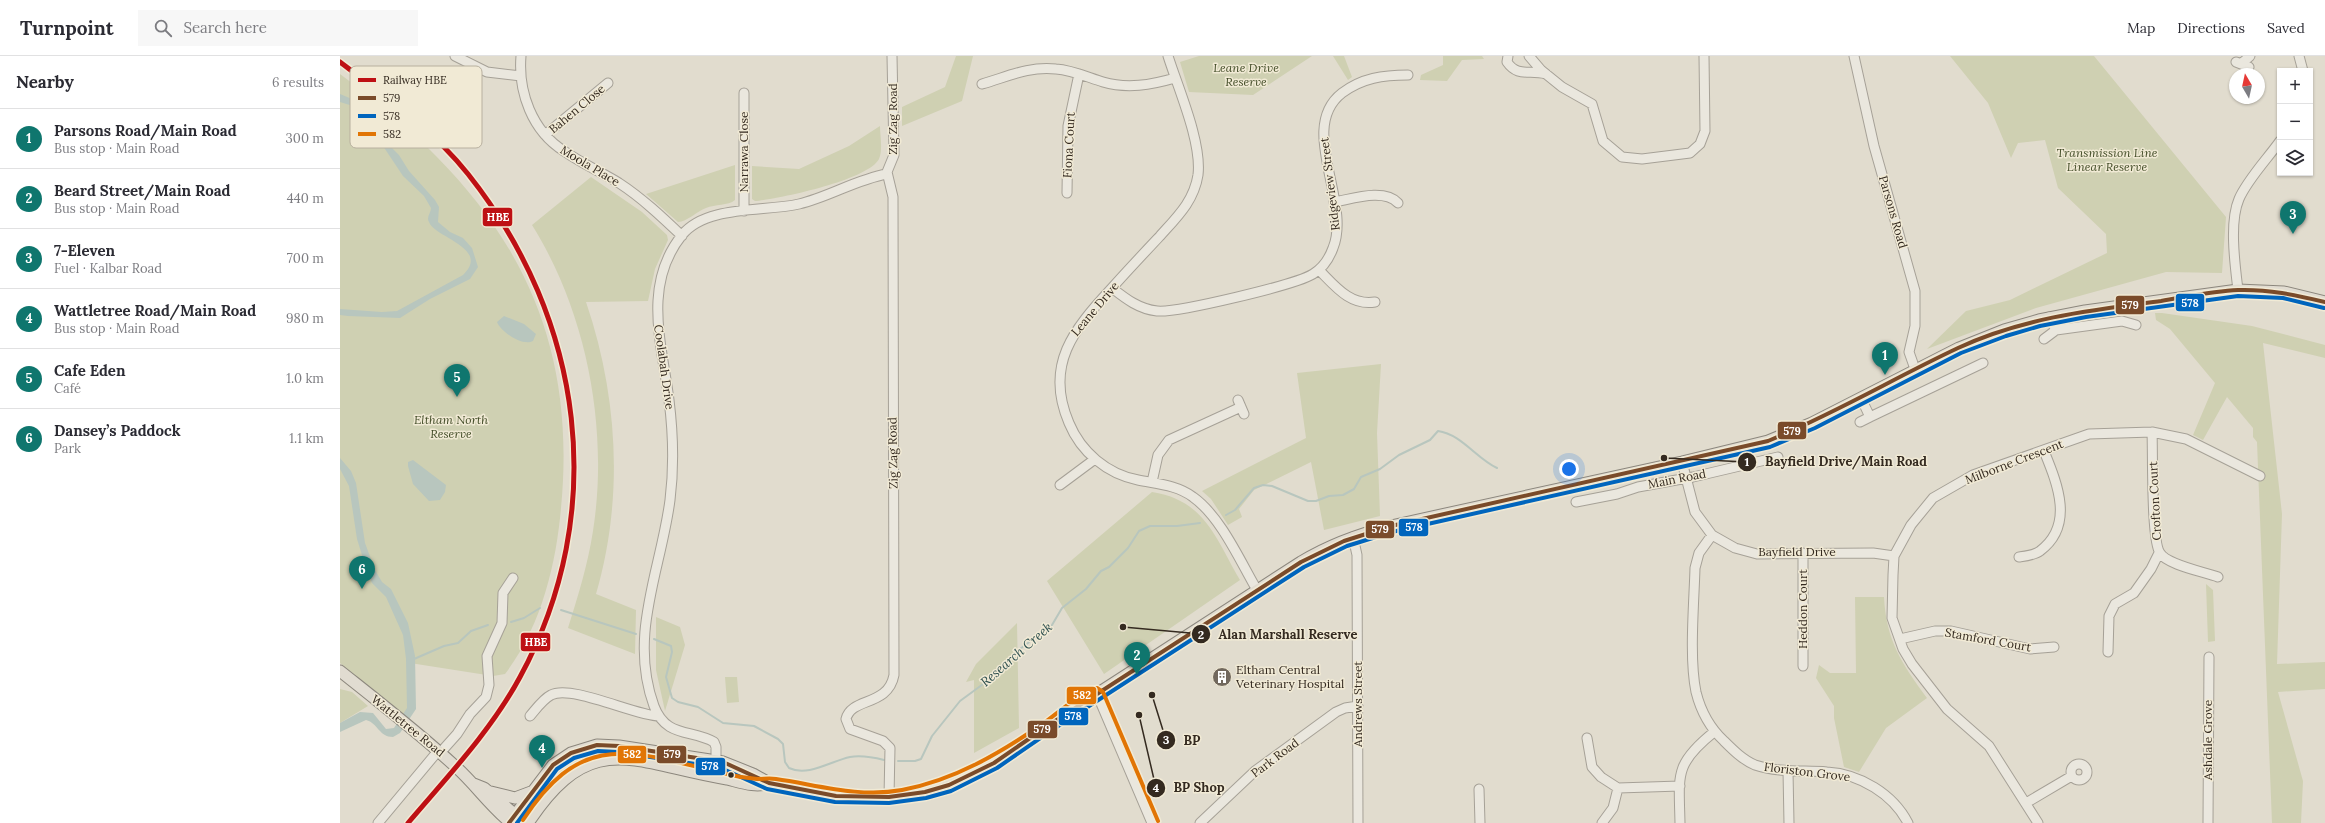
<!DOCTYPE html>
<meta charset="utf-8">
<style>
:root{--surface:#fff;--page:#f7f7f7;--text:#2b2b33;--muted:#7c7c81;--line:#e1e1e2;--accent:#0f766e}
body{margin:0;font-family:Lora,serif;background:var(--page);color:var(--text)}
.controls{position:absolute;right:12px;top:12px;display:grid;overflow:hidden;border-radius:0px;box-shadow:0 1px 3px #0004}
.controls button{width:36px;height:36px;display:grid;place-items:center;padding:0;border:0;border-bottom:1px solid var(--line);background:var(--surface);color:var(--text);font:20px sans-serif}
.compass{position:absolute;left:1889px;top:12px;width:36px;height:36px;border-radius:50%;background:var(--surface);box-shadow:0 1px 3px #0004;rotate:351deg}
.you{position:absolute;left:1229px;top:413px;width:14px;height:14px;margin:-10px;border:3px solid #fff;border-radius:50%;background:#1a73e8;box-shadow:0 0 0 6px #1a73e833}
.badge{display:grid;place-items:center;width:26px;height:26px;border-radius:50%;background:var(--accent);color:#fff;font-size:13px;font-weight:700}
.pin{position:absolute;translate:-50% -33px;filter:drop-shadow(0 1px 2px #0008)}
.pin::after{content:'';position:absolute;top:21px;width:14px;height:12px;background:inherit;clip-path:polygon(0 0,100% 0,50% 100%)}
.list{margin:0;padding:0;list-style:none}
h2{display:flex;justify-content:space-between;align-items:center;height:52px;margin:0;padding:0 16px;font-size:17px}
h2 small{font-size:13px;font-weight:400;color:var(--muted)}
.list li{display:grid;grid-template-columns:26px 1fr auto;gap:12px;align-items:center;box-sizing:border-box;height:60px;padding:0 16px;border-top:1px solid var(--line)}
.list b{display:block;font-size:15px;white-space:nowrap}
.list p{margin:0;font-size:13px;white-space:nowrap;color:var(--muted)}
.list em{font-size:13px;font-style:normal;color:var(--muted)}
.icon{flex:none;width:22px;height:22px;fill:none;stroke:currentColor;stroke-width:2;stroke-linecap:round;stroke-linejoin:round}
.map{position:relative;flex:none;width:1985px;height:767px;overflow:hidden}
header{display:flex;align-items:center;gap:24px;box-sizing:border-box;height:56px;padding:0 20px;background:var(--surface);border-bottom:1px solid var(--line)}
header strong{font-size:19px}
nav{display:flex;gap:22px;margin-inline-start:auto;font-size:14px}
.search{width:280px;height:36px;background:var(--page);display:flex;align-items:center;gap:10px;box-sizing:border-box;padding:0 14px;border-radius:0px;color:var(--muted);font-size:15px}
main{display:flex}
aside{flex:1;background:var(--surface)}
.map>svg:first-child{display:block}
.green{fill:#cfd0b2}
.water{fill:#b8c6be}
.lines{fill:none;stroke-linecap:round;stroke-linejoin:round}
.stream{stroke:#b8c6be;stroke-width:2}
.minor-casing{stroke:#a6a197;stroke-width:11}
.major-casing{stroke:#8c877d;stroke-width:13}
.minor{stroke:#eae7de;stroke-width:9}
.major{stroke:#e1dcd1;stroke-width:11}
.bus-1-casing{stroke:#f1ead5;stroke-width:7}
.bus-2-casing{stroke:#f1ead5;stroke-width:7}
.bus-3-casing{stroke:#f1ead5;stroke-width:7}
.bus-1{stroke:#7a4b2a;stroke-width:4}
.bus-2{stroke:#0065bd;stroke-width:4}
.bus-3{stroke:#e17505;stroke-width:4}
.rail-1-casing{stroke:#f1ead5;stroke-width:8}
.rail-1{stroke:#be1014;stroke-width:5}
.bus-dot{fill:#342a20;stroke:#f1ead5;stroke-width:1.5}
.labels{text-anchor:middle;stroke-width:3;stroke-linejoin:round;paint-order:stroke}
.park-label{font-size:12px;font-style:italic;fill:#444e29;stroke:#f1ead5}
.street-label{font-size:12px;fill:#342a20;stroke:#f1ead5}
.poi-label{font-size:12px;fill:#342a20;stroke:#f1ead5;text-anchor:start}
.water-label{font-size:13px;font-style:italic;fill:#315251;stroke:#f1ead5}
.key{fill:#f1ead5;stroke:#b8b09f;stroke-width:1}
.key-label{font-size:11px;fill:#342a20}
.leader{fill:none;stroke:#342a20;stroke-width:1.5}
.callout-dot{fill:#342a20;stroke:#f1ead5;stroke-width:1.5}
.mark-label{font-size:12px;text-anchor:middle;font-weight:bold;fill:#fff}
.callout-label{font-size:13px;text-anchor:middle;font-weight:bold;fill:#342a20;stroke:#f1ead5;stroke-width:3;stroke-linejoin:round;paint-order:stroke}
.line-badge{stroke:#f1ead5;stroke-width:1.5}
.badge-label{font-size:11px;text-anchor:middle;font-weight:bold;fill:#fff}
</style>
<header>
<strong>Turnpoint</strong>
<div class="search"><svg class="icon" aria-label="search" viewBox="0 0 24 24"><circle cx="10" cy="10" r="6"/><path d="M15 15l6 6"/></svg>Search here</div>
<nav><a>Map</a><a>Directions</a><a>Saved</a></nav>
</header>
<main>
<aside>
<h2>Nearby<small>6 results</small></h2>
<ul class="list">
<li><span class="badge">1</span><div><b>Parsons Road/Main Road</b><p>Bus stop · Main Road</p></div><em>300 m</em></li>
<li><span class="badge">2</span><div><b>Beard Street/Main Road</b><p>Bus stop · Main Road</p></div><em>440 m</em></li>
<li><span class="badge">3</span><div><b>7-Eleven</b><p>Fuel · Kalbar Road</p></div><em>700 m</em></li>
<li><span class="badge">4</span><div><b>Wattletree Road/Main Road</b><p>Bus stop · Main Road</p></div><em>980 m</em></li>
<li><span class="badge">5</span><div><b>Cafe Eden</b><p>Café</p></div><em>1.0 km</em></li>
<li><span class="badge">6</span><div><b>Dansey’s Paddock</b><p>Park</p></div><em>1.1 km</em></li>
</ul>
</aside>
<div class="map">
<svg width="1985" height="767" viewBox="0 0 1985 767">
<rect width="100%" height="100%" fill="#e1dcce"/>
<!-- green -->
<path class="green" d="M616,0H633L622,45L562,70V51L605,31Z
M859,0H972L913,39L849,36L840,6Z
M993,0H1004L1012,21L1008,24Z
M1103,0H1142L1144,3L1122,4L1107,25L1080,24L1081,19L1103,9Z
M1610,0H1754L1886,161L1882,217L1826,216L1696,252L1587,293L1626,255L1670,244L1767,197L1766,178L1718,132L1705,84L1678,87L1671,102L1648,47Z
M0,18C153,131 240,255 221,452C216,509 201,571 165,618L153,620L70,607L71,649L65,661L0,607Z
M540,70C540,79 543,94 539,103C528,124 439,143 415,145L412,143V110L459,113L509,90Z
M395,109V144C388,150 375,148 366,152C357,155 347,166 338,166L306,138Z
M251,121L302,156L327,179L328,184L315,213L308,245L246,246C278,340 284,442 256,538L296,554L295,598L228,572C238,540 248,508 253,475C269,373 247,257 192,169Z
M1815,257H1822L1912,270L1985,289V302L1923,287L1942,458L1937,608L1985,606V633L1938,636L1963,725L1961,767H1932L1917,386L1913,381V372L1887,341L1863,384L1853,379L1875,327L1830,273L1816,264Z
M1041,308L1037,377L1040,460L984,474L971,406L914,434L899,453L902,461L888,469L871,443L862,435L966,382L957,317Z
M812,436C865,444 876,483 900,524L764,618L707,525Z
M1866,528L1873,534L1875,585L1868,586Z
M1515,541H1544C1546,584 1562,608 1587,642L1546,672L1519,716L1504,711L1494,662V650L1476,622L1479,609L1490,617H1516Z
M316,561L340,571L345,589L325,655L316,614Z
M677,567L679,672L634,697V624L626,626L636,608Z
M385,621H397L399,646L387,647Z
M0,633L12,636L28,650L0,667Z
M265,693L362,710L364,713L318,703L234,712L203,734L185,758H183L214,715L237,698Z"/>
<!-- water -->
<path class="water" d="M0,38L19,46L27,54L31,64L43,77L49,89L59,99L69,115L95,144L99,151L98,166L110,176L123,182L132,192L138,211L130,223L90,243L60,262L8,260L0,259V253L42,256L57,255L123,219C151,192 95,182 89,166C86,161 91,157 91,152L84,140L63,120L37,81L24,68L20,56L13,50L0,46Z
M164,260L184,268L196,278L193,285C183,291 161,276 157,266Z
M0,402L11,415L16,427L25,487L35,514L42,526L51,533L68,567L75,600L76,653L60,677L53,681C39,681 38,667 26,664L0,676V667L20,656L33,657L46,673L54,672L67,652L66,603L63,579L46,541L32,527L27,515L17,483L9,430L0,413Z
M73,404L106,429L105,436L100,444L89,445L73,428L68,410V406Z"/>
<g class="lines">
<!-- stream -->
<path class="stream" d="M886,459L895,454L914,432L923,429L932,430L968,445H976L989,440L1003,439L1014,433L1021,421L1040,413L1059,399L1090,384L1098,375C1121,378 1137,403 1157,412
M221,554L296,578
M171,566L184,562L200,552
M314,583L331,590L332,596L326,621L332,642L338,646L358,651L383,667L414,670L438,683L443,688L445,706L449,712C468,721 491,705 510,701C522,699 532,701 544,704
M74,603L104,590L118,587L131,575L148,569
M558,705H575L581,703L592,680L620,645L665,612L676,596L712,569L722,552L746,533L761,515L769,511L788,492L799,475L810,470H837L860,467"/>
<!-- minor casing -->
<g class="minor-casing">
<path id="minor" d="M115,0L147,16L181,20
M181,0C178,36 192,75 224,95C241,107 261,116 279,127C302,142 322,161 342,180
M828,0C838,32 862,86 858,119C854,145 837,161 820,180C804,197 787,215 771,233C734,273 704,309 729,367C741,396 767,418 798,424C817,428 837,429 853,441C881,461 900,505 917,534
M1168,0L1167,6C1178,22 1190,13 1206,18
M1189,0L1201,14L1222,31L1252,48L1263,85L1282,101L1302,103L1350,97L1360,88L1365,75L1364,0
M1514,0L1534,90L1575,235V270L1569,296L1575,313
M1959,0L1963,15
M1896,6L1909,11
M1902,7L1910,0
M642,28C667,21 688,10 716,13C732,14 747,21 763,26C787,33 811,29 835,22
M205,79L268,27
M727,137L728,70L739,18
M994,146C1012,143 1044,132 1058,147
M404,155V37
M979,214C995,230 1010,250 1035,246
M772,232C786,243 799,253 817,255C837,257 955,229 973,218C983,212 989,203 993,192C1012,146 957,72 1002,37C1022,22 1043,19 1068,19
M1898,234C1895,209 1889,166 1899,143C1907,124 1928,102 1940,85
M1709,261L1716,274L1782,265L1796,269
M1704,283L1716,274
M1521,342L1530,361L1643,307
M898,344L904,358
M1520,366L1530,361
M1812,376C1813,396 1811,485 1820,497C1827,509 1865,516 1878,521
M1342,406L1355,456L1372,479L1395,492L1417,498L1533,497L1554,500
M812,426L818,399L829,384L901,351
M720,429L755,403
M1236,446L1277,438L1298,431L1353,421L1438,401
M1372,479L1359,497L1355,512C1354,548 1349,602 1356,636C1361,656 1370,672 1384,685C1393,694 1403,704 1415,709C1439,717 1463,714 1487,716C1520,718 1553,738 1568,767
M1013,481L1017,499L1018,767
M1463,497V610
M1679,501C1686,500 1695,499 1700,495C1735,469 1717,427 1704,395
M1560,583L1595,575H1611L1690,593L1714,591
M1768,596L1769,560L1775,548L1794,537L1811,513L1819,497
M757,638L812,767
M190,660C196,653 203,643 211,639C231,628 296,660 319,660
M1247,682L1252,711L1261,721L1278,732L1340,730
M100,697L117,678L130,658L146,641L149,629L147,600L162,567L163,537L173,522
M376,705V691L374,686C351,673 326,682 314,650C288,579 321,514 330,444C334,412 333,376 329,344C322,288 302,229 342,179C366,149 424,156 459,148C489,141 517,123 547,118
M1731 716a8 8 0 1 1 16 0a8 8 0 1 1-16 0Z
M1448,715L1449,767
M1139,733L1140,767
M549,741L550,692L543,685L510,673L506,663C511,641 548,651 554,619L553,141L547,116L554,99L552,0
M1686,747L1730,721
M38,767L98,695
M860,767L915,715L996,656L1005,652L1018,650
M1262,767L1273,752L1278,732
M1340,767C1339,719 1334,708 1374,676
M1698,767L1649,690L1607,653L1572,608L1563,593L1552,562L1553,519L1554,500L1571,469L1593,442L1633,419L1749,378L1812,376L1846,383L1920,420
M1868,767L1869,601"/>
</g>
<!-- major casing -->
<g class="major-casing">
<path id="major" d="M0,615C39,646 79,677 116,711C136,729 149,749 171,767
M134,728L144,732L180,763
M151,736L175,742L191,736
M169,767L213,709L231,697L257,689L279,690L383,706L413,718L429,727L496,740L549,741L585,736L609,729L654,707L709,669L961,506C989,489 1019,478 1051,470L1342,406L1428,385L1472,367L1619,292L1664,274L1699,264L1745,255L1898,234L1944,236L1985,246
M188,767C252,670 294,708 387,723C400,726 416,732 429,727"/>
</g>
<!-- minor -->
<use href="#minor" class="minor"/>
<!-- major -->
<use href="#major" class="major"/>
<!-- bus-1 casing -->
<g class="bus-1-casing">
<path id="bus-1" d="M169,767L213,709L231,697L257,689L279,690L383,706L429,727L496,740L549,741L585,736L609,729L654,707L709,669L961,506L1004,485L1051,470L1428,385C1494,358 1554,322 1618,292C1682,262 1751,254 1821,245C1846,241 1873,235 1898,234C1928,233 1956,239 1985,246"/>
</g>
<!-- bus-2 casing -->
<g class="bus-2-casing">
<path id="bus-2" d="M177,767L217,713L234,702L258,695L278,696L381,712L427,733L495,746L549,747L586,742L611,735L657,712L712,674L964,511L1007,490L1052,476L1430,391L1475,372L1621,297L1666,280L1700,270L1746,261L1898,240L1943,242L1984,252"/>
</g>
<!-- bus-3 casing -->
<g class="bus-3-casing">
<path id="bus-3" d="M183,764C243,672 292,696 383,717C394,720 405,722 417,723C424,723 429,722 436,723C478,729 519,742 562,734C615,724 660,697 704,667C718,657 741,636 757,632L763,636L818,765"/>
</g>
<!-- bus-1 -->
<use href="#bus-1" class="bus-1"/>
<!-- bus-2 -->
<use href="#bus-2" class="bus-2"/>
<!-- bus-3 -->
<use href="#bus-3" class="bus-3"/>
<!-- rail-1 casing -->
<g class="rail-1-casing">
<path id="rail-1" d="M0,6C45,40 93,74 128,118C244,264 270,455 180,621C151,675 107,721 68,767"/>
</g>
<!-- rail-1 -->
<use href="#rail-1" class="rail-1"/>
</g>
<!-- icons -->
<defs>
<g id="building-disc" transform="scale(1)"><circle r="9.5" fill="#71685d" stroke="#f1ead5"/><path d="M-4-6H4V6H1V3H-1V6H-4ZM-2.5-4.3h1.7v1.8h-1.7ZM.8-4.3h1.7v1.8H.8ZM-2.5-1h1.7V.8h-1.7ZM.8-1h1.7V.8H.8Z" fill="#fff"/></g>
</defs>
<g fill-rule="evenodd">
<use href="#building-disc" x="882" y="621"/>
</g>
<!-- markers -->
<circle class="bus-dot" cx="391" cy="719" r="3.5"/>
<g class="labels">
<!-- park labels -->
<g class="park-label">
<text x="906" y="16">Leane Drive<tspan x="906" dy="14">Reserve</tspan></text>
<text x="1767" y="101">Transmission Line<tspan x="1767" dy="14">Linear Reserve</tspan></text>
<text x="111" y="368">Eltham North<tspan x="111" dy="14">Reserve</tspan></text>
</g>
<!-- street labels -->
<g class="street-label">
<text transform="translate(237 53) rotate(-40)" y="4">Bahen Close</text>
<text transform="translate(553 63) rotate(-90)" y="4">Zig Zag Road</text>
<text transform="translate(729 89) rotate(-87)" y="4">Fiona Court</text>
<text transform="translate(404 96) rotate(-90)" y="4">Narrawa Close</text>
<text transform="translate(250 110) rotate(31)" y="4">Moola Place</text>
<text transform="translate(990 128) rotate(-97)" y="4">Ridgeview Street</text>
<text transform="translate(1553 156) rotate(74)" y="4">Parsons Road</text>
<text transform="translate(755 253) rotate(-50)" y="4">Leane Drive</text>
<text transform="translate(324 311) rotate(82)" y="4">Coolabah Drive</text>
<text transform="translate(553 397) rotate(-91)" y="4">Zig Zag Road</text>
<text transform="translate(1674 406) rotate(-21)" y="4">Milborne Crescent</text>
<text transform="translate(1337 423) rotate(-11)" y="4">Main Road</text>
<text transform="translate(1815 445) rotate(-93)" y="4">Crofton Court</text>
<text x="1457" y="500">Bayfield Drive</text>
<text transform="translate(1463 553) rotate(-90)" y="4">Heddon Court</text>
<text transform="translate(1648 584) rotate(10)" y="4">Stamford Court</text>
<text transform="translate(1018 648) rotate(-90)" y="4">Andrews Street</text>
<text transform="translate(68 670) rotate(39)" y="4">Wattletree Road</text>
<text transform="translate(1868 684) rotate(-90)" y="4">Ashdale Grove</text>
<text transform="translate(935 702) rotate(-37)" y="4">Park Road</text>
<text transform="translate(1467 716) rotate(7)" y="4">Floriston Grove</text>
</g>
<!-- poi labels -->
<g class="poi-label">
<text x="896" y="618">Eltham Central<tspan x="896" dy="14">Veterinary Hospital</tspan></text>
</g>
<!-- water labels -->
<g class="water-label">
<text transform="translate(676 598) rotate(-41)" y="5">Research Creek</text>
</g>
</g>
<!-- legend -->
<rect x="10" y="10" width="132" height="82" rx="6" class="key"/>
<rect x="18" y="22" width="18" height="4" fill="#be1014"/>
<rect x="18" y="40" width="18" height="4" fill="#7a4b2a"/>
<rect x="18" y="58" width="18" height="4" fill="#0065bd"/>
<rect x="18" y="76" width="18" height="4" fill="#e17505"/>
<g class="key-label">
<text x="43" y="28">Railway HBE</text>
<text x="43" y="46">579</text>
<text x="43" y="64">578</text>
<text x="43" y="82">582</text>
</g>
<!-- callouts -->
<path class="leader" d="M1324 402L1407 406M783 571L861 578M812 639L826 684M799 659L816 732"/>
<g class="callout-dot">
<circle cx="1324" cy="402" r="4"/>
<circle cx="783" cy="571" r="4"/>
<circle cx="812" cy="639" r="4"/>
<circle cx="799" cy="659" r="4"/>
<circle cx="1407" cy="406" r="10"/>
<circle cx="861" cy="578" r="10"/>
<circle cx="826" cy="684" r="10"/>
<circle cx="816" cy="732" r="10"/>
</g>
<g class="mark-label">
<text x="1407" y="410">1</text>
<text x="861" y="583">2</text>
<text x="826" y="688">3</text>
<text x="816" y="736">4</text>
</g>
<g class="callout-label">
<text x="1506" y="410">Bayfield Drive/Main Road</text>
<text x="948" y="583">Alan Marshall Reserve</text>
<text x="852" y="689">BP</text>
<text x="859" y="736">BP Shop</text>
</g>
<g class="line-badge">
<rect x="142" y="151" width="31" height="20" rx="4" fill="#be1014"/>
<rect x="1835" y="237" width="30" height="19" rx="4" fill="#0065bd"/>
<rect x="1775" y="239" width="30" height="20" rx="4" fill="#7a4b2a"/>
<rect x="1437" y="365" width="30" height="19" rx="4" fill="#7a4b2a"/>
<rect x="1058" y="462" width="31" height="19" rx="4" fill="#0065bd"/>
<rect x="1025" y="464" width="30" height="19" rx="4" fill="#7a4b2a"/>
<rect x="180" y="576" width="31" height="20" rx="4" fill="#be1014"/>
<rect x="726" y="630" width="31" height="19" rx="4" fill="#e17505"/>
<rect x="718" y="651" width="31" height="19" rx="4" fill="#0065bd"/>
<rect x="687" y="664" width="31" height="19" rx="4" fill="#7a4b2a"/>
<rect x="316" y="689" width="31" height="19" rx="4" fill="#7a4b2a"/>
<rect x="277" y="689" width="30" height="19" rx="4" fill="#e17505"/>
<rect x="355" y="701" width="31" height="19" rx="4" fill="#0065bd"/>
</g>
<g class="badge-label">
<text x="158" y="165">HBE</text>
<text x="1850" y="251">578</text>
<text x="1790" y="253">579</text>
<text x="1452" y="379">579</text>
<text x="1074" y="475">578</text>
<text x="1040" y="477">579</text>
<text x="196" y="590">HBE</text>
<text x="742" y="643">582</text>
<text x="733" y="664">578</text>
<text x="702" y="677">579</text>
<text x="332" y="702">579</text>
<text x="292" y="702">582</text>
<text x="370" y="714">578</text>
</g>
</svg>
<div class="controls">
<button>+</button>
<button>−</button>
<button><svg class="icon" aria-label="layers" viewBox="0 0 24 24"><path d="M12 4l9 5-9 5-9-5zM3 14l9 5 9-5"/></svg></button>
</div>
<svg class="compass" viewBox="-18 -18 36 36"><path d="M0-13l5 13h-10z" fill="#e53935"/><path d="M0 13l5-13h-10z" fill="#7c7c81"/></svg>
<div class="you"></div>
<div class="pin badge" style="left:1545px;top:319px">1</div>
<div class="pin badge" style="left:797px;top:619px">2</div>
<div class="pin badge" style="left:1953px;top:178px">3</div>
<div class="pin badge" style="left:202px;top:712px">4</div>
<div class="pin badge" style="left:117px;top:341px">5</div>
<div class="pin badge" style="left:22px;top:533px">6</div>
</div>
</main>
